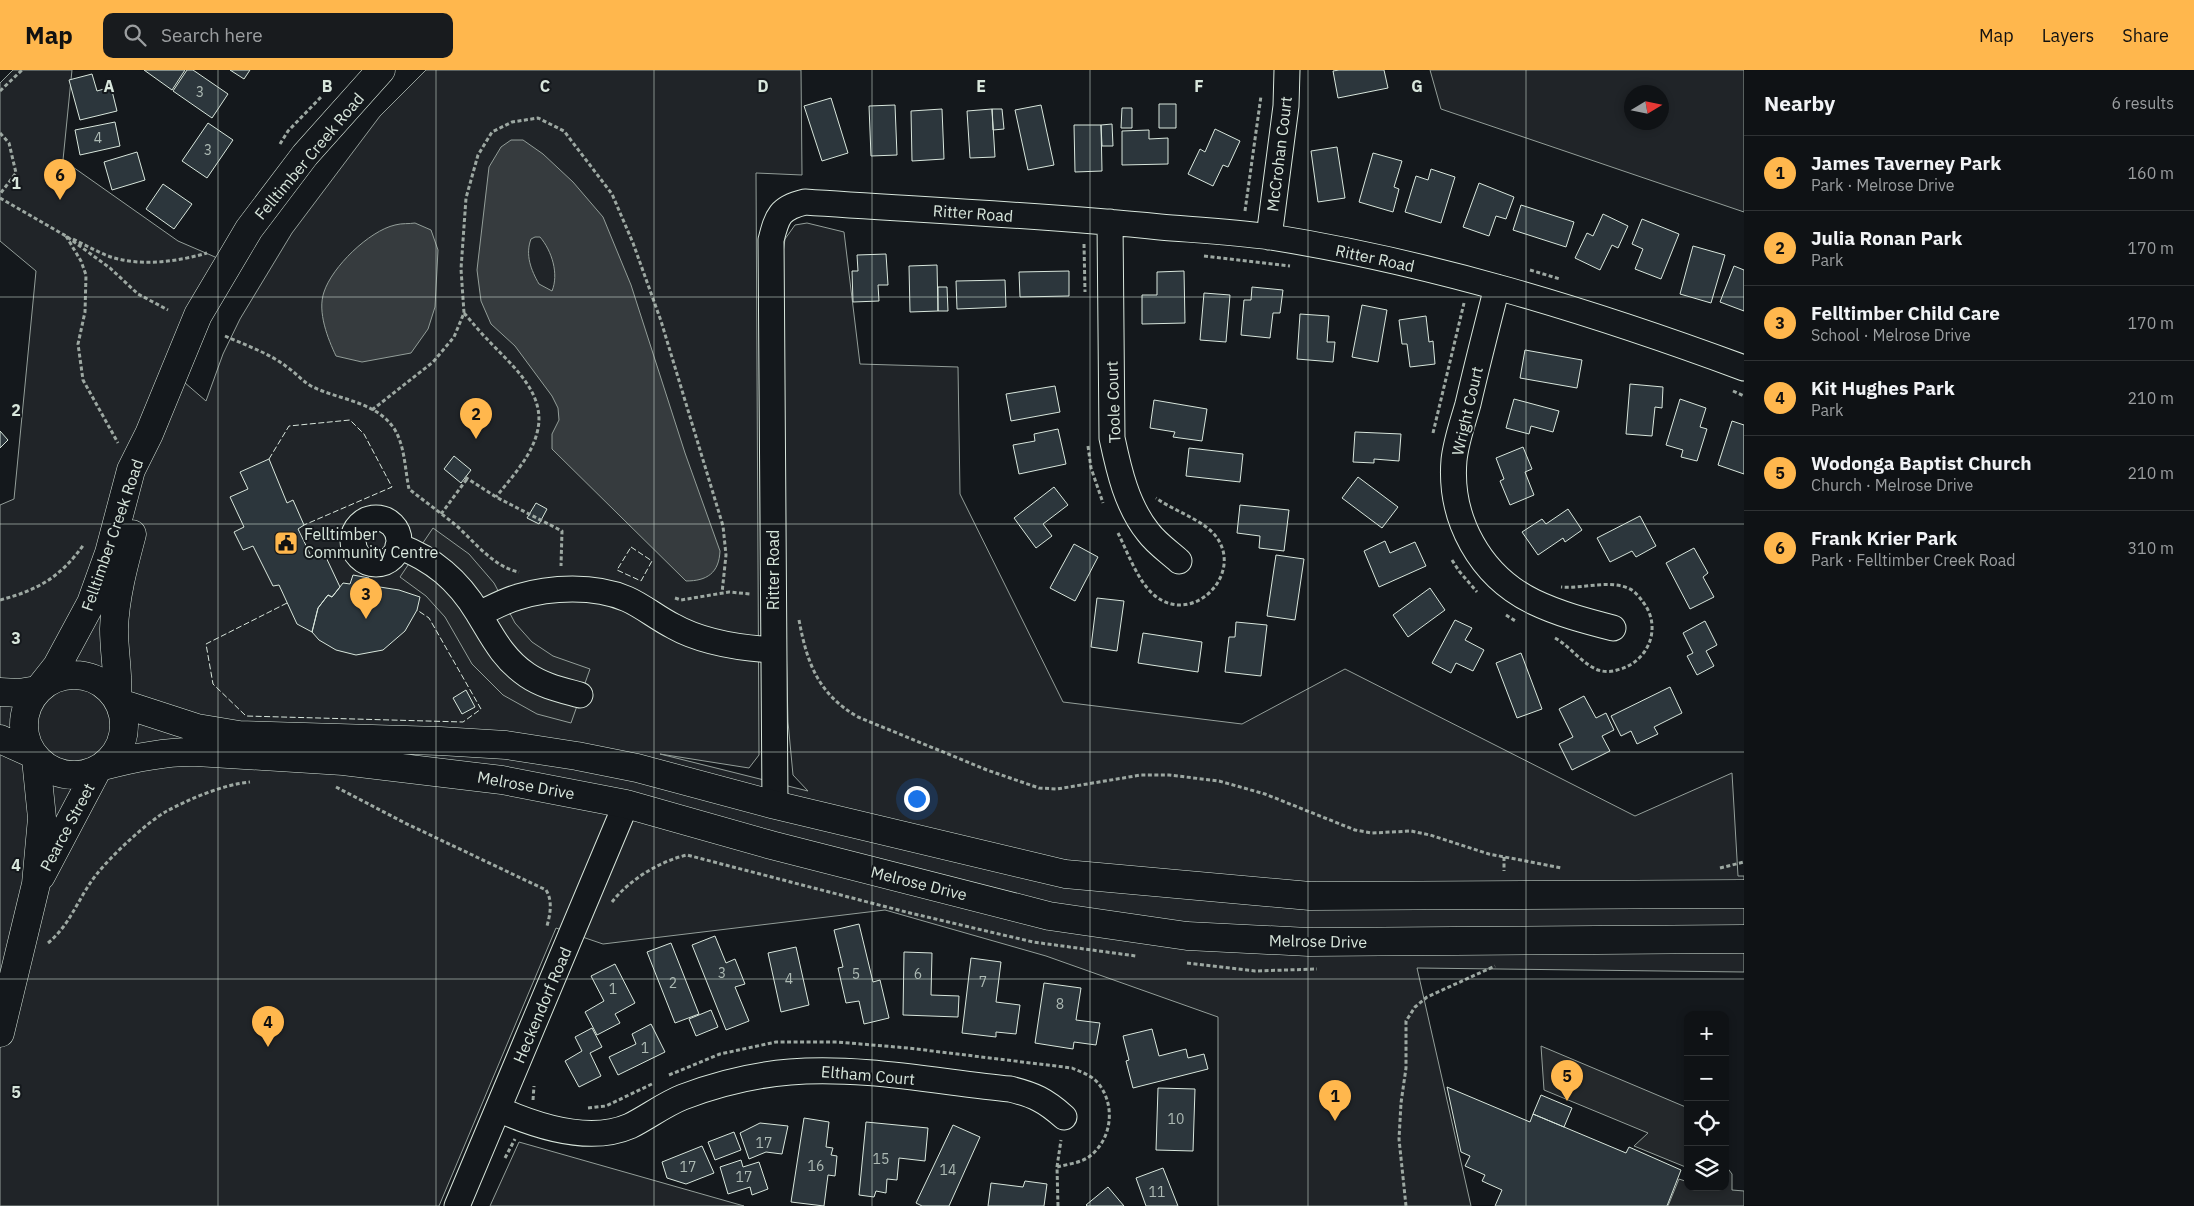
<!DOCTYPE html>
<meta charset="utf-8">
<style>
:root{--surface:#0f1215;--page:#181b1e;--text:#f1f3f6;--muted:#9b9ea0;--line:#2f3234;--accent:#ffb74d}
body{margin:0;font-family:"IBM Plex Sans",sans-serif;background:var(--page);color:var(--text)}
.controls{position:absolute;right:15px;bottom:15px;display:grid;overflow:hidden;border-radius:10px;box-shadow:0 2px 8px #0003}
.controls button{width:45px;height:45px;display:grid;place-items:center;padding:0;border:0;border-bottom:1px solid var(--line);background:var(--surface);color:var(--text);font:25px sans-serif}
.compass{position:absolute;left:1624px;top:15px;width:45px;height:45px;border-radius:50%;background:var(--surface);box-shadow:0 2px 8px #0003;rotate:80deg}
.you{position:absolute;left:916px;top:728px;width:18px;height:18px;margin:-12px;border:4px solid #fff;border-radius:50%;background:#1a73e8;box-shadow:0 0 0 8px #1a73e833}
.badge{display:grid;place-items:center;width:32px;height:32px;border-radius:50%;background:var(--accent);color:#111;font-size:16px;font-weight:700}
.pin{position:absolute;translate:-50% -41px;filter:drop-shadow(0 1px 2px #0008)}
.pin::after{content:'';position:absolute;top:26px;width:18px;height:15px;background:inherit;clip-path:polygon(0 0,100% 0,50% 100%)}
.list{margin:0;padding:0;list-style:none}
h2{display:flex;justify-content:space-between;align-items:center;height:65px;margin:0;padding:0 20px;font-size:21px}
h2 small{font-size:16px;font-weight:400;color:var(--muted)}
.list li{display:grid;grid-template-columns:32px 1fr auto;gap:15px;align-items:center;box-sizing:border-box;height:75px;padding:0 20px;border-top:1px solid var(--line)}
.list b{display:block;font-size:19px;white-space:nowrap}
.list p{margin:0;font-size:16px;white-space:nowrap;color:var(--muted)}
.list em{font-size:16px;font-style:normal;color:var(--muted)}
.icon{flex:none;width:28px;height:28px;fill:none;stroke:currentColor;stroke-width:2;stroke-linecap:round;stroke-linejoin:round}
.map{position:relative;flex:none;width:1744px;height:1136px;overflow:hidden}
header{display:flex;align-items:center;gap:30px;box-sizing:border-box;height:70px;padding:0 25px;background:var(--accent);color:#111}
header strong{font-size:24px}
nav{display:flex;gap:28px;margin-inline-start:auto;font-size:18px}
.search{width:350px;height:45px;background:var(--page);display:flex;align-items:center;gap:12px;box-sizing:border-box;padding:0 18px;border-radius:10px;color:var(--muted);font-size:19px}
main{display:flex}
aside{flex:1;background:var(--surface)}
.map>svg:first-child{display:block}
.green{fill:#202428;stroke:#939e99;fill-rule:evenodd}
.parking{fill:#24282b;stroke:#939e99}
.water{fill:#363b3e;stroke:#939e99;fill-rule:evenodd}
.building{fill:#2c363c;stroke:#d8e6dc}
.lines{fill:none;stroke-linecap:round;stroke-linejoin:round}
.minor-casing{stroke:#d8e6dc;stroke-width:27}
.major-casing{stroke:#d8e6dc;stroke-width:29}
.path{stroke:#9da8a2;stroke-width:3;stroke-dasharray:4 2.5;stroke-linecap:butt}
.minor{stroke:#14181c;stroke-width:25}
.major{stroke:#14181c;stroke-width:28}
.fence{stroke:#d8e6dc;stroke-width:1;stroke-dasharray:6 2.5;stroke-linecap:butt}
.grid{fill:none;stroke:#d8e6dc;stroke-width:1;stroke-opacity:0.55}
.labels{text-anchor:middle;stroke-width:4;stroke-linejoin:round;paint-order:stroke}
.number-label{font-size:14px;fill:#adbab4}
.street-label{font-size:16px;fill:#d8e6dc;stroke:#14181c}
.poi-label{font-size:16px;fill:#d8e6dc;stroke:#14181c;text-anchor:start}
.grid-label{font-size:16px;text-anchor:middle;font-weight:bold;fill:#d8e6dc;stroke:#14181c;stroke-width:4;stroke-linejoin:round;paint-order:stroke}
</style>
<header>
<strong>Map</strong>
<div class="search"><svg class="icon" aria-label="search" viewBox="0 0 24 24"><circle cx="10" cy="10" r="6"/><path d="M15 15l6 6"/></svg>Search here</div>
<nav><a>Map</a><a>Layers</a><a>Share</a></nav>
</header>
<main>
<div class="map">
<svg width="1744" height="1136" viewBox="0 0 1744 1136">
<rect width="100%" height="100%" fill="#14181c"/>
<!-- green -->
<path class="green" d="M13,0H72L63,90L178,171L222,190L170,300L206,331L223,284L240,249L292,163L380,46L426,0H801L802,105L756,103L759,685L749,698L660,684L808,721L793,705L788,652L785,528L783,183L785,169L795,155L807,153L844,162L860,294L958,297L960,424L1063,632L1242,654L1345,599L1635,746L1732,703L1738,806H1744V902L1417,898L1471,1136H1218V947L1046,886L885,840L603,874L556,858L439,1136H0V435L14,429L36,201L0,171V13Z
M1430,0H1744V142L1441,39ZM1632,22H1662V52H1632Z
M519,1072L744,1136H490Z"/>
<!-- parking -->
<path class="parking" d="M433,458L469,484L494,513L515,553L532,572L553,586L590,599L571,653L537,644L503,625L472,594L445,547L426,526L400,507Z
M1541,976L1688,1038V1098L1634,1076L1648,1063L1544,1020Z
M1726,1096L1732,1104V1120L1744,1121V1136H1668L1679,1109L1688,1112V1117H1725Z"/>
<!-- water -->
<path class="water" d="M511,70H523L543,84L573,112L603,147L631,215L685,383L720,481C719,503 707,511 686,511L552,379V364L559,350L558,338L552,326L515,276L491,254L481,231L477,200L489,97L501,77ZM535,167H540C552,181 559,204 552,221L539,214C531,200 525,185 531,169Z
M415,153L431,160L438,180L435,237L428,259L411,283L362,292L336,286C328,269 317,242 324,222C332,197 369,161 395,155C402,153 409,154 415,153Z"/>
<!-- building -->
<path class="building" d="M144,0H185L172,20Z
M187,0H193L228,24L212,48L173,21Z
M230,0H250L244,9Z
M1339,0H1384L1388,18L1338,28L1333,1Z
M92,4L97,21L111,17L117,41L80,50L69,10Z
M831,28L848,83L822,91L804,36Z
M1159,34H1176V58H1159Z
M895,35L897,85L871,86L869,36Z
M1041,35L1054,95L1028,100L1015,40Z
M1122,38H1132V58H1121Z
M942,39L944,89L912,91L911,41Z
M992,39H1002L1004,59L993,60Z
M992,39L995,87L970,88L967,41Z
M115,52L120,76L80,85L75,60Z
M208,53L233,70L207,108L182,91Z
M1112,54L1113,76H1102L1101,55Z
M1074,55H1101L1102,101L1075,102Z
M1215,59L1240,71L1228,97L1223,95L1213,116L1188,104L1200,79L1205,82Z
M1149,60V69L1168,68V94L1122,95V61Z
M1337,77L1345,128L1318,132L1311,81Z
M137,82L145,110L112,120L104,92Z
M1373,83L1402,91L1394,117L1399,119L1393,142L1359,132Z
M1431,99L1455,107L1441,153L1405,142L1416,106L1428,110Z
M1479,113L1514,127L1506,149L1496,146L1489,166L1463,157Z
M163,114L192,134L174,159L146,139Z
M1521,135L1574,152L1566,177L1513,160Z
M1603,144L1628,156L1618,178L1612,175L1600,200L1575,188L1587,163L1593,166Z
M1642,149L1679,164L1661,209L1635,199L1643,179L1632,174Z
M1693,176L1725,185L1711,233L1680,224Z
M886,184L888,215H878L879,231L853,232L852,201H858L857,185Z
M937,195L938,241L910,242L909,196Z
M1734,196L1744,200V241L1720,232Z
M1069,201V226L1020,227L1019,202Z
M1184,201L1185,253L1142,254V225H1157V202Z
M1005,210L1006,237L957,239L956,211Z
M938,217H947L948,241H938Z
M1252,217L1283,220L1280,243H1273L1270,268L1241,265L1244,230H1251Z
M1204,223L1230,225L1226,272L1200,270Z
M1362,235L1387,240L1378,292L1352,287Z
M1300,244L1329,246L1327,272H1335L1333,292L1297,289Z
M1426,246L1429,272L1433,271L1435,294L1410,297L1407,274H1402L1399,250Z
M1525,280L1582,290L1577,318L1520,308Z
M1630,314L1663,317L1662,338L1655,337L1652,366L1626,364Z
M1055,316L1060,342L1011,351L1006,324Z
M1514,329L1559,341L1553,362L1531,356L1529,364L1506,358Z
M1680,329L1706,338L1700,357L1707,359L1697,391L1681,387L1683,380L1666,375Z
M1154,330L1207,339L1202,371L1173,367L1175,362L1150,358Z
M1732,351L1744,355V404L1718,395Z
M1058,359L1066,394L1019,404L1013,375L1035,371L1034,364Z
M0,361L8,370L0,378Z
M1355,362L1401,364L1399,391L1374,389V393L1353,392Z
M1523,377L1532,399L1525,402L1534,425L1510,435L1500,411L1504,409L1496,388Z
M1189,378L1243,384L1240,412L1186,406Z
M454,386L471,400L461,413L444,399Z
M269,389L287,433L293,430L304,455L298,459L312,488L324,483L340,517L332,527L328,525L318,538L312,562L297,554L279,515L273,516L253,476L243,480L234,462L244,457L230,427L248,419L240,402Z
M1358,407L1398,437L1382,458L1342,428Z
M1054,417L1068,435L1043,454L1052,466L1036,478L1014,448Z
M536,433L547,439L539,454L527,448Z
M1240,435L1289,440L1284,481L1259,478L1260,466L1237,463Z
M1568,439L1582,460L1565,472L1563,468L1538,485L1522,462L1542,449L1546,454Z
M1640,446L1656,476L1636,487L1632,481L1610,492L1597,468Z
M1385,471L1390,483L1415,472L1426,496L1379,517L1364,481Z
M1074,474L1098,487L1075,531L1050,518Z
M1694,478L1708,503L1703,507L1714,527L1690,539L1666,493Z
M1276,485L1304,489L1295,550L1267,546Z
M353,505L369,508L367,515L399,520L420,527L417,540L405,561L383,580L356,585L336,580L319,570L312,562L318,538L328,525L332,527L343,513L350,514Z
M1430,518L1445,540L1408,567L1393,545Z
M1097,528L1124,531L1117,581L1091,577Z
M1455,550L1472,558L1465,570L1484,580L1473,601L1456,593L1451,603L1432,593Z
M1705,551L1717,575L1706,581L1714,596L1697,605L1687,586L1693,583L1683,563Z
M1236,552L1267,555L1261,606L1225,602L1229,567H1235Z
M1143,563L1202,572L1198,602L1138,593Z
M1521,583L1542,639L1517,648L1496,593Z
M1670,617L1682,643L1654,657L1658,664L1637,674L1631,661L1621,666L1611,646Z
M466,620L475,637L462,644L453,628Z
M1584,626L1596,648L1606,643L1614,660L1602,666L1610,681L1572,700L1559,674L1573,667L1559,639Z
M859,854L873,912L880,910L889,948L864,954L859,931L846,933L838,898L843,897L834,860Z
M715,866L726,893L735,889L745,914L735,917L749,951L726,960L692,875Z
M671,873L699,944L675,953L647,882Z
M796,877L809,935L781,942L768,883Z
M904,882L932,883L931,925L959,926L958,947L903,945Z
M971,888L1001,892L996,932L1020,935L1016,964L996,962V967L962,963Z
M615,894L635,933L615,944L620,953L597,965L585,942L604,931L591,906Z
M1044,913L1081,918L1076,950L1100,953L1096,975L1074,972L1073,979L1035,973Z
M711,940L718,957L696,966L689,949Z
M651,954L665,982L618,1005L609,987L636,974L632,964Z
M592,958L602,977L590,983L601,1006L579,1017L565,991L582,981L575,967Z
M1152,959L1159,986L1186,979L1188,988L1204,984L1208,999L1133,1018L1126,991L1129,990L1123,966Z
M1447,1017L1530,1052L1533,1044L1626,1083L1629,1077L1681,1100L1667,1136H1495L1502,1120L1482,1111L1485,1105L1465,1096L1470,1086L1461,1082Z
M1158,1018L1195,1019L1193,1081L1156,1080Z
M1541,1025L1572,1038L1564,1057L1533,1044Z
M804,1048L829,1052L826,1077L833,1078L831,1085L837,1086L835,1106L828,1105L824,1136L791,1132Z
M866,1052L928,1058L925,1091L899,1088L897,1110L887,1109L886,1123L876,1121L874,1127L859,1125Z
M760,1053L788,1056L782,1084L766,1082L749,1089L740,1063Z
M953,1055L980,1067L949,1136H922L916,1133Z
M734,1062L741,1080L715,1090L708,1072Z
M702,1076L714,1103L686,1114L667,1108L662,1092Z
M741,1090L743,1097L759,1092L768,1119L752,1125L750,1117L728,1124L720,1097Z
M1163,1098L1178,1136H1146L1136,1108Z
M1025,1111L1047,1114L1044,1136H988L991,1113L1023,1117Z
M1108,1117L1124,1136H1087L1086,1135Z"/>
<g class="lines">
<!-- minor casing -->
<g class="minor-casing">
<path id="minor" d="M1110,152L1112,368C1119,401 1127,436 1148,462C1156,473 1169,482 1179,491
M1269,167L1286,36L1287,0
M1497,217C1487,256 1477,295 1468,334C1463,352 1456,371 1454,390C1449,449 1480,506 1534,532C1559,544 1586,551 1613,558
M353 471a23 23 0 1 1 46 0a23 23 0 1 1-46 0Z
M398,476C433,489 458,510 478,543C492,566 503,589 527,605C543,616 562,620 580,625
M479,544C492,538 504,531 518,527C550,517 595,515 627,529C643,536 657,548 673,556C703,573 740,578 773,580
M775,735L771,170C777,147 779,138 805,132C923,140 1042,145 1160,157C1197,160 1235,162 1271,167C1433,193 1590,241 1744,298
M498,1039C536,1056 589,1074 630,1056C648,1047 665,1034 683,1027C717,1014 754,1005 790,1002C860,996 939,1012 1010,1019C1034,1025 1045,1030 1064,1047
M457,1136L626,734"/>
</g>
<!-- major casing -->
<g class="major-casing">
<path id="major" d="M24 655a50 50 0 1 1 100 0a50 50 0 1 1-100 0Z
M42,615L57,596L91,533L109,483L131,400L149,364L198,245L249,159L305,85L381,0
M0,622L19,623L37,620
M117,629C119,606 114,583 114,559C115,527 124,494 132,464
M120,633L197,658L239,665L440,671L506,675L577,686L637,698L775,735L1065,804L1310,826L1744,824
M0,669L33,684
M103,696C133,688 165,681 196,682L343,691L502,710L626,734L771,775L1049,846L1187,866L1309,872L1744,869
M41,806L97,700
M0,963L36,814L42,748L36,689"/>
</g>
<!-- path -->
<path class="path" d="M0,21L22,0
M0,63L9,73L16,103L0,124
M280,74L288,61L322,26
M0,128L66,166L110,198L138,224L168,240
M1245,141L1261,26
M66,166L81,191L86,205L85,242L78,274L83,310L118,373
M73,169C85,175 96,181 108,186C139,197 176,192 207,183
M1084,174L1085,222
M1204,186L1290,196
M1530,200L1560,209
M464,243C472,252 479,261 487,269C510,294 548,323 537,363C531,387 511,408 496,427
M225,266C245,275 269,283 287,297C296,303 301,310 311,316C338,330 377,331 395,360C405,377 405,400 409,419C423,430 438,441 452,452C472,468 492,497 519,502
M1733,321L1744,326
M372,340L433,292L454,267L464,243L461,199L466,128L478,85L492,62L512,52L538,48L564,61L612,124L633,173L661,251L723,456L726,485L722,523
M1433,363L1464,233
M1088,376L1091,398L1103,433
M465,407L496,427L562,461L561,496
M441,444L467,409
M1118,463C1128,483 1137,510 1154,525C1193,558 1247,502 1214,464C1199,448 1174,441 1156,428
M1452,490L1459,501L1477,522
M675,528L681,530L729,522L750,524
M0,530C38,520 61,507 84,474
M1506,545L1517,552
M799,550C807,593 818,624 858,647L987,700L1039,718L1057,719L1141,705H1169L1219,711L1265,724L1355,760L1372,763L1411,761L1430,765L1489,784L1562,798
M1555,568C1571,577 1581,593 1598,600C1604,602 1611,602 1617,600C1648,593 1663,558 1643,532C1640,528 1635,521 1630,519C1610,509 1583,519 1561,517
M336,717L405,753L546,820C553,831 550,845 547,856
M1504,787V801
M1720,798L1744,792
M612,832C629,810 660,791 687,785L906,842L1033,872L1136,886
M48,873C71,854 78,828 96,805C110,787 148,751 167,741C189,729 225,714 250,712
M1187,893L1255,901L1317,899
M669,1005L720,984L776,972H837L908,978L1072,998C1081,1002 1091,1005 1098,1013C1116,1035 1112,1069 1090,1086C1081,1093 1068,1094 1057,1097
M533,1030L534,1016
M588,1038L606,1036L654,1013
M505,1088L515,1069
M1058,1136L1057,1097L1061,1070
M1406,1136L1399,1069L1401,1033L1406,998V951L1415,937L1427,927L1495,896"/>
<!-- minor -->
<use href="#minor" class="minor"/>
<!-- major -->
<use href="#major" class="major"/>
<!-- fence -->
<path class="fence" d="M269,389L289,356L350,350L364,364L392,417L304,455
M631,477L652,491L641,511L617,500Z
M287,533L206,574L213,614L246,646L463,652L481,639L429,548L417,540"/>
</g>
<!-- grid -->
<path class="grid" d="M218,0V1136M436,0V1136M654,0V1136M872,0V1136M1090,0V1136M1308,0V1136M1526,0V1136M0,227H1744M0,454H1744M0,682H1744M0,909H1744"/>
<!-- icons -->
<defs>
<g id="civic-square" transform="scale(1.25)"><rect x="-9" y="-9" width="18" height="18" rx="4" fill="#ffb74d" stroke="#14181c"/><path d="M-.6-6.5H3V-4.5H.6V-3L4-1V1h2V6H-6V1h2V-1L-.6-3ZM-1.2 2.5V6h2.4V2.5Z" fill="#111"/></g>
</defs>
<g fill-rule="evenodd">
<use href="#civic-square" x="286" y="473"/>
</g>
<g class="labels">
<!-- number labels -->
<g class="number-label">
<text x="200" y="27">3</text>
<text x="98" y="73">4</text>
<text x="208" y="85">3</text>
<text x="722" y="908">3</text>
<text x="856" y="909">5</text>
<text x="918" y="909">6</text>
<text x="789" y="914">4</text>
<text x="983" y="917">7</text>
<text x="673" y="918">2</text>
<text x="613" y="924">1</text>
<text x="1060" y="939">8</text>
<text x="645" y="983">1</text>
<text x="1176" y="1054">10</text>
<text x="764" y="1078">17</text>
<text x="881" y="1094">15</text>
<text x="816" y="1101">16</text>
<text x="688" y="1102">17</text>
<text x="948" y="1105">14</text>
<text x="744" y="1112">17</text>
<text x="1157" y="1127">11</text>
</g>
<!-- street labels -->
<g class="street-label">
<text transform="translate(1279 84) rotate(-83)" y="6">McCrohan Court</text>
<text transform="translate(309 86) rotate(-50)" y="6">Felltimber Creek Road</text>
<text transform="translate(973 143) rotate(4)" y="6">Ritter Road</text>
<text transform="translate(1375 188) rotate(12)" y="6">Ritter Road</text>
<text transform="translate(1113 332) rotate(-92)" y="6">Toole Court</text>
<text transform="translate(1467 341) rotate(-77)" y="6">Wright Court</text>
<text transform="translate(112 465) rotate(-71)" y="6">Felltimber Creek Road</text>
<text transform="translate(773 500) rotate(-90)" y="6">Ritter Road</text>
<text transform="translate(526 715) rotate(10)" y="6">Melrose Drive</text>
<text transform="translate(67 757) rotate(-62)" y="6">Pearce Street</text>
<text transform="translate(919 813) rotate(14)" y="6">Melrose Drive</text>
<text transform="translate(1318 871) rotate(1)" y="6">Melrose Drive</text>
<text transform="translate(542 935) rotate(-67)" y="6">Heckendorf Road</text>
<text transform="translate(868 1005) rotate(5)" y="6">Eltham Court</text>
</g>
<!-- poi labels -->
<g class="poi-label">
<text x="304" y="470">Felltimber<tspan x="304" dy="18">Community Centre</tspan></text>
</g>
</g>
<g class="grid-label">
<text x="109" y="22">A</text>
<text x="327" y="22">B</text>
<text x="545" y="22">C</text>
<text x="763" y="22">D</text>
<text x="981" y="22">E</text>
<text x="1199" y="22">F</text>
<text x="1417" y="22">G</text>
<text x="16" y="119">1</text>
<text x="16" y="346">2</text>
<text x="16" y="574">3</text>
<text x="16" y="801">4</text>
<text x="16" y="1028">5</text>
</g>
</svg>
<div class="controls">
<button>+</button>
<button>−</button>
<button><svg class="icon" aria-label="locate" viewBox="0 0 24 24"><circle cx="12" cy="12" r="6"/><path d="M12 2v4M12 18v4M2 12h4M18 12h4"/></svg></button>
<button><svg class="icon" aria-label="layers" viewBox="0 0 24 24"><path d="M12 4l9 5-9 5-9-5zM3 14l9 5 9-5"/></svg></button>
</div>
<svg class="compass" viewBox="-18 -18 36 36"><path d="M0-13l5 13h-10z" fill="#e53935"/><path d="M0 13l5-13h-10z" fill="#9b9ea0"/></svg>
<div class="you"></div>
<div class="pin badge" style="left:1335px;top:1051px">1</div>
<div class="pin badge" style="left:476px;top:369px">2</div>
<div class="pin badge" style="left:366px;top:549px">3</div>
<div class="pin badge" style="left:268px;top:977px">4</div>
<div class="pin badge" style="left:1567px;top:1031px">5</div>
<div class="pin badge" style="left:60px;top:130px">6</div>
</div>
<aside>
<h2>Nearby<small>6 results</small></h2>
<ul class="list">
<li><span class="badge">1</span><div><b>James Taverney Park</b><p>Park · Melrose Drive</p></div><em>160 m</em></li>
<li><span class="badge">2</span><div><b>Julia Ronan Park</b><p>Park</p></div><em>170 m</em></li>
<li><span class="badge">3</span><div><b>Felltimber Child Care</b><p>School · Melrose Drive</p></div><em>170 m</em></li>
<li><span class="badge">4</span><div><b>Kit Hughes Park</b><p>Park</p></div><em>210 m</em></li>
<li><span class="badge">5</span><div><b>Wodonga Baptist Church</b><p>Church · Melrose Drive</p></div><em>210 m</em></li>
<li><span class="badge">6</span><div><b>Frank Krier Park</b><p>Park · Felltimber Creek Road</p></div><em>310 m</em></li>
</ul>
</aside>
</main>
